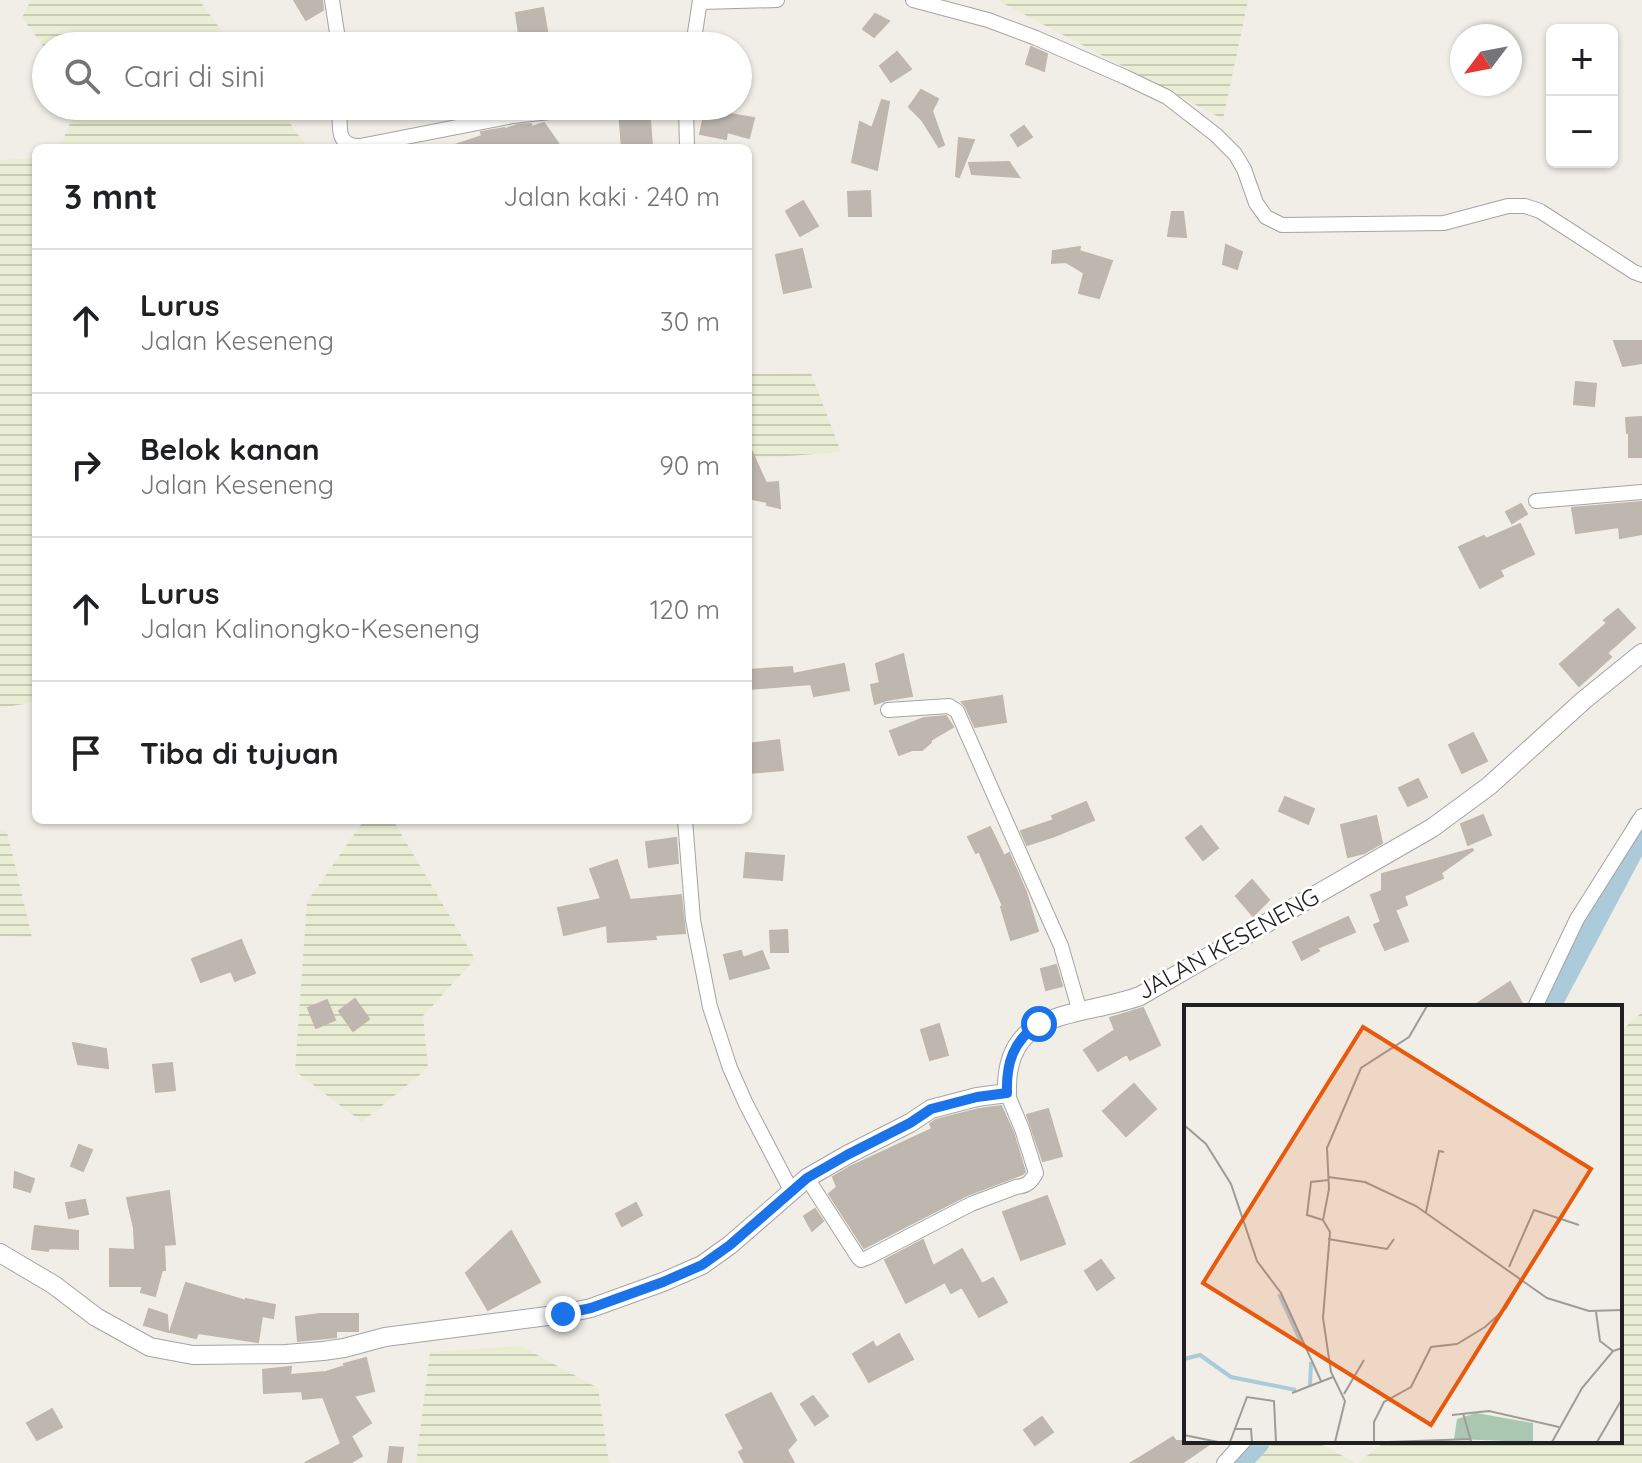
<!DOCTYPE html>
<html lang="id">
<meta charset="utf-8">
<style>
:root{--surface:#fff;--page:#f6f6f6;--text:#202124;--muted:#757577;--line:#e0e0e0}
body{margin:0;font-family:Quicksand,sans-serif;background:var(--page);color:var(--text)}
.controls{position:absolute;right:24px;top:24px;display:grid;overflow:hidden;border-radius:12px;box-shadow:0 2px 6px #0004}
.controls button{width:72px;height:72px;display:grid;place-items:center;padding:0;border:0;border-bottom:2px solid var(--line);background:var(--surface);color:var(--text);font:40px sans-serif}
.compass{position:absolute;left:1450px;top:24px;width:72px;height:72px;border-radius:50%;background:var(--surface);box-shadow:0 2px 6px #0004;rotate:238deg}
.stop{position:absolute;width:24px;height:24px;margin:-18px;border:6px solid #1a73e8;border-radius:50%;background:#fff}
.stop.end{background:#1a73e8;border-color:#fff;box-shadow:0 2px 8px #0008}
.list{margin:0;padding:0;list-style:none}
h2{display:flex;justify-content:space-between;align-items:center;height:104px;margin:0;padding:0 32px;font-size:34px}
h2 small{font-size:26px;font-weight:400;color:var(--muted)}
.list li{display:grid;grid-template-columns:52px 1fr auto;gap:24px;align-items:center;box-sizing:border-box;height:144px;padding:0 32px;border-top:2px solid var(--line)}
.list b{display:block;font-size:30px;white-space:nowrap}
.list p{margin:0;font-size:26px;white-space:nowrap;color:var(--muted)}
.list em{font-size:26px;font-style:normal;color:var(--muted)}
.icon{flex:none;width:44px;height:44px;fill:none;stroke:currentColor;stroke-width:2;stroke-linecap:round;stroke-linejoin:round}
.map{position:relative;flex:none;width:1642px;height:1463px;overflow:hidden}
.search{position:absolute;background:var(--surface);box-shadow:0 2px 6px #0004;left:32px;top:32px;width:720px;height:88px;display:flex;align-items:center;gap:20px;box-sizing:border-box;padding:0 28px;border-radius:44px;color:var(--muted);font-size:30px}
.panel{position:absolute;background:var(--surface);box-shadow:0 2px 6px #0004;left:32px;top:144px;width:720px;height:680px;border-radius:12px}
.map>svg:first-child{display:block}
.farmland{fill:url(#farmland-rules)}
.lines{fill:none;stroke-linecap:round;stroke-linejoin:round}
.river{stroke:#abcbda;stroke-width:28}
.building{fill:#bdb7b0;stroke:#c1b6ab;stroke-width:2}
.minor-casing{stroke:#a4a4a4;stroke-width:16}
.tertiary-casing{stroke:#a4a4a4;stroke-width:20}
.minor{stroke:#fff;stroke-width:14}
.tertiary{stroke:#fff;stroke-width:18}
.route{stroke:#1a73e8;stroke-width:10}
.labels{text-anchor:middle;stroke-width:6;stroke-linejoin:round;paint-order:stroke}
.street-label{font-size:24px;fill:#202020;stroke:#fff}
.inset-river{fill:none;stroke:#abcbda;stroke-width:4}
.inset-road{fill:none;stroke:#9d9c97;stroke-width:2}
.view{fill:#e8590c;fill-opacity:0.15;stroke:#e8590c;stroke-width:4}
.inset-edge{fill:none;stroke:#202020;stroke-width:4}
</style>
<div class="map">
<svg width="1642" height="1463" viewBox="0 0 1642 1463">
<defs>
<pattern id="farmland-rules" width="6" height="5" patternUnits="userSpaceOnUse" patternTransform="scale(2)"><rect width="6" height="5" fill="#e9edd4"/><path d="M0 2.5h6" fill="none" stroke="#c8cbb6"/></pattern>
</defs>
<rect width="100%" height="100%" fill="#f0eee7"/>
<!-- farmland -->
<path class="farmland" d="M31,0H199L233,46H46V49L22,18Z
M997,0H1248L1223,119Z
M78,106H277L308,148H59Z
M36,158V702L0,708V160Z
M811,373L841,452L748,459V374Z
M364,820H393L475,959L423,1016L428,1068L362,1122L295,1071L307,902Z
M0,831L7,832L32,937L0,936Z
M1642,1012V1463H1358L1386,1441H1620V1032Z
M521,1346L598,1388L609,1463H416L430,1352Z
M1277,1441H1315L1356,1463H1255L1263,1451Z"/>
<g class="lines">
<!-- river -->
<path class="river" d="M1546,1007L1642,826
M1236,1463L1256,1441"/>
</g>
<!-- building -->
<path class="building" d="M294,0H322L323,10L306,20Z
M543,8L548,36L520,41L516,13Z
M875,14L889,21L874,37L863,29Z
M1031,47L1047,54L1044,71L1026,64Z
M897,52L911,69L891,82L880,66Z
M921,90L938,99L932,111L944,145L939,147L922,120L909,107Z
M882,100L889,102L877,170L852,162L860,122L872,128Z
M649,106L652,147L622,148L619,112Z
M706,106L731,111L730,114L754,118L749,138L727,132L726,139L700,134Z
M544,123L558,143L539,148H455V145L482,136L481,132L504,128L505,129L518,125L531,124L532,127Z
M1024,126L1032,137L1018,146L1011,135Z
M959,138L974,140L959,177L956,176Z
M1009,162L1019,177L972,174L969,163Z
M870,191L871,216H849L848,192Z
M803,201L818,226L800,236L786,211Z
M1172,212H1183L1186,237L1168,236Z
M1226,245L1242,252L1237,269L1223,264Z
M1080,247L1079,251L1112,261L1099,298L1079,293L1084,273L1066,262L1052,263L1053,251Z
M802,249L811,287L784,293L776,255Z
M1614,341H1642V363L1623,366Z
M1576,382L1596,384L1594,406L1574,404Z
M1642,417V457H1629V433H1627L1626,418Z
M752,452L766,483L778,482L780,508L767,505V502L748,498Z
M1642,502V534L1620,538L1619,527L1576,533L1572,508Z
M1521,504L1527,514L1512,523L1506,512Z
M1520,524L1534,554L1500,570L1503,576L1480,588L1459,547L1484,536L1486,539Z
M1618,609L1635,628L1607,653L1611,657L1579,686L1560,664L1607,623L1604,620Z
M903,654L912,696L887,700L875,704L871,685L880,683L876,664Z
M844,664L849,690L814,696L811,684L749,689L748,670L792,667L793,674Z
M1002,696L1006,722L975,727L966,707L962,702Z
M946,716L953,727L931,740V742L922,750H912L899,755L890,731L924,718Z
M1473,733L1487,761L1462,773L1449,745Z
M779,740L783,770L748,773V744Z
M1418,779L1427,797L1408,806L1399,788Z
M1285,797L1314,809L1308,824L1279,811Z
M1086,802L1094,820L1052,837L1027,845L1021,831L1054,820L1052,816Z
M1483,815L1491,835L1468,845L1461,824Z
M1376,816L1382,843L1364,853L1348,857L1341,825Z
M1201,826L1218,848L1203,860L1186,838Z
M990,827L1004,856L1009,853L1026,892L1038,931L1011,940L1001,907L1003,906L979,851L976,853L968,837Z
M676,838L678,863L649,867L646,842Z
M1472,849L1473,850L1441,873L1443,878L1404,896L1407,905L1395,910L1408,941L1385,950L1374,925L1381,922L1371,895L1382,891V874Z
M746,853L784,856L782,880L744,877Z
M617,860L630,900L681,895L685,933L655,935L656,939L608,942L607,925L564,935L558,908L601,899L590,869Z
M1252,880L1269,900L1253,916L1236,896Z
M1348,917L1355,932L1317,948L1319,951L1302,960L1293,942Z
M787,930L788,952H771L770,931Z
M241,940L255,973L235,981L231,971L201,982L192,959Z
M741,951L743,958L762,951L769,968L730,979L724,955Z
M1056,965L1062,986L1046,990L1041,969Z
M1510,982L1524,1007H1472Z
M355,999L369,1019L353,1031L339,1011Z
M327,1000L335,1020L316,1028L308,1008Z
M1143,1008L1160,1045L1130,1060L1127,1054L1098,1071L1084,1050L1115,1030L1110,1018Z
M939,1024L948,1055L930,1060L921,1030Z
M73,1043L106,1049L108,1068L78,1064Z
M172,1063L175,1090L156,1092L153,1065Z
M1134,1084L1156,1109L1126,1136L1103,1111Z
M1001,1106L1013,1132L1025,1172L1023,1174L967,1195L864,1248L829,1194L837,1187L833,1177L850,1167L932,1129L930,1124L936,1120L979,1109Z
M1048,1109L1062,1156L1043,1161L1027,1115Z
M79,1145L92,1150L83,1171L71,1166Z
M15,1172L34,1179L30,1192L14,1187Z
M169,1191L175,1244L164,1245L165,1270H162L155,1296L141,1292L143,1286H110V1249L135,1250L134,1228L127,1198Z
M1047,1196L1065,1244L1021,1260L1003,1212Z
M85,1200L88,1214L69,1218L66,1203Z
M636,1203L642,1215L622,1226L616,1214Z
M815,1209L823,1221L812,1231L804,1216Z
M35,1226L78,1231V1249L49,1248L48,1251L32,1249Z
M511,1231L540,1282L488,1310L466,1273Z
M923,1240L933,1266L962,1249L982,1284L993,1278L1007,1302L979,1317L962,1287L951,1293L945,1282L906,1303L885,1260Z
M1101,1260L1114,1278L1097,1290L1085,1271Z
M186,1283L246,1301V1299L275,1305L273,1318L262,1316L258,1342L198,1333L196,1338L170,1332Z
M149,1309L167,1315L168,1332L144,1325Z
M320,1314H358V1331H336V1337L298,1341L296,1317Z
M899,1334L913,1359L869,1382L853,1354L873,1342L876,1348Z
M366,1358L374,1391L354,1396L371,1423L351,1436L362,1456L350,1463H305L341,1444L323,1397L303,1399L302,1391L264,1393L263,1370L291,1367L290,1375L326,1372L345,1366L344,1364Z
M771,1393L796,1440L787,1450L794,1463H745L739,1452L744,1449L726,1415Z
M813,1396L828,1416L815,1425L801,1404Z
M52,1409L62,1427L37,1440L27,1423Z
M1042,1417L1053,1432L1035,1445L1024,1430Z
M1173,1437L1176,1441H1214L1182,1463H1131Z
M390,1447L403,1448L401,1463H388Z"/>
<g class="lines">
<!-- minor casing -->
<g class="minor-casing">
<path id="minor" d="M332,0L339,46
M913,0L988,20L1036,38L1125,77L1167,97L1216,135L1235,154L1244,169L1256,203L1266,217L1282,225L1444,223L1508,206H1525L1540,211L1634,272L1642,275
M700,2L777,0
M693,46L700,0
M340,106C340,125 335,147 360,146L513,116L605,106
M686,106L687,148
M1536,501L1642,492
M888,710L949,706L957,711L1061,946L1080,1012
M685,820L693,920L710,1007L730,1068L746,1104L792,1192
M1535,1007L1577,919L1642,816
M807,1178L858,1257L861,1260L869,1257L971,1204L1016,1187C1027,1186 1031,1182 1036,1173L1022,1129L1007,1093
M1224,1463L1244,1441"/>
</g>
<!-- tertiary casing -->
<g class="tertiary-casing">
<path id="tertiary" d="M0,1253L54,1285L96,1317L150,1347L193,1355L286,1354L323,1351L344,1348L385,1337L563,1314L591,1308L663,1282L702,1265L730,1245L807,1178L847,1155L910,1123L931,1109L977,1097L1007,1093C1004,1006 1080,1018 1140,996L1432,828L1489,786L1584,700L1642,653"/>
</g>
<!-- minor -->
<use href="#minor" class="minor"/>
<!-- tertiary -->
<use href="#tertiary" class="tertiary"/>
</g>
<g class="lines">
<!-- route -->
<path class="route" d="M563,1314L591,1308L663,1282L702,1265L730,1245L807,1178L847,1155L910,1123L931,1109L977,1097L1007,1093C1006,1064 1013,1040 1039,1024"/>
</g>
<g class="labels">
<!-- street labels -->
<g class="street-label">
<text transform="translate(1228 944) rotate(-29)" y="8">JALAN KESENENG</text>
</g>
</g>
<!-- overview -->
<g transform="translate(1184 1005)">
<rect width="438" height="438" fill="#f0eee7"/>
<path d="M292,408L349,418V437L270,434L273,414Z" fill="#aac7b1"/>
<path class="inset-river" d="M95,289L117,337M0,354L16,350L47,372L112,385M126,381L127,357"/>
<path class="inset-road" d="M0,120L22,139L47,179L73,256L97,288L137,376M144,172L181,177L232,201L363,293L405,306L438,305M242,207L255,146L260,147M139,215L123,210L127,177L145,175M144,234L203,244L210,234M325,262L350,205L395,220M412,307L416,336L429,346M108,388L149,372M160,389L180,355M279,408L287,436M268,410L305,406L375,422M50,424H67L68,437M0,430L34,437M46,437L63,392L90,396L92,437M151,437L161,396L147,367L139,313L146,227L139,215L145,184L143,143L177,63L225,32L243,1M190,437V417L200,397L227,382L247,342L273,339L301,322L322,303L339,273M204,437L287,434M368,437L398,383L429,346L438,343M413,437L438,394"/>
<path class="view" d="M179,22L407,164L247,420L19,278Z"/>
<rect width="438" height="438" class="inset-edge"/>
</g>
</svg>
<div class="controls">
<button>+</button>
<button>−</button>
</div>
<svg class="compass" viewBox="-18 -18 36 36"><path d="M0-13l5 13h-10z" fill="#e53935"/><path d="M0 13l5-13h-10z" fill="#757577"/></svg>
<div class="stop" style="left:1039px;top:1024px"></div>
<div class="stop end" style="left:563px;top:1314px"></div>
<div class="search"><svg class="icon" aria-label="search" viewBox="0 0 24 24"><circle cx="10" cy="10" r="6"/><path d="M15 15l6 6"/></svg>Cari di sini</div>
<section class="panel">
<h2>3 mnt<small>Jalan kaki · 240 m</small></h2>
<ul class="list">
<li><svg class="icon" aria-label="ahead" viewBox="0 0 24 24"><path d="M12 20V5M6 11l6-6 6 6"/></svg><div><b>Lurus</b><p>Jalan Keseneng</p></div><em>30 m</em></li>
<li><svg class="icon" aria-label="right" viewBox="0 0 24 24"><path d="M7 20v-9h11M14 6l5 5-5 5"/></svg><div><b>Belok kanan</b><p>Jalan Keseneng</p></div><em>90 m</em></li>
<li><svg class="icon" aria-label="ahead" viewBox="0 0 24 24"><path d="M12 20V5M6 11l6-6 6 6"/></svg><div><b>Lurus</b><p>Jalan Kalinongko-Keseneng</p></div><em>120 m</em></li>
<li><svg class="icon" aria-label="arrive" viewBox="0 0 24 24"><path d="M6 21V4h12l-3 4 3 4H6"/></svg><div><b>Tiba di tujuan</b></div></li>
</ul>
</section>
</div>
